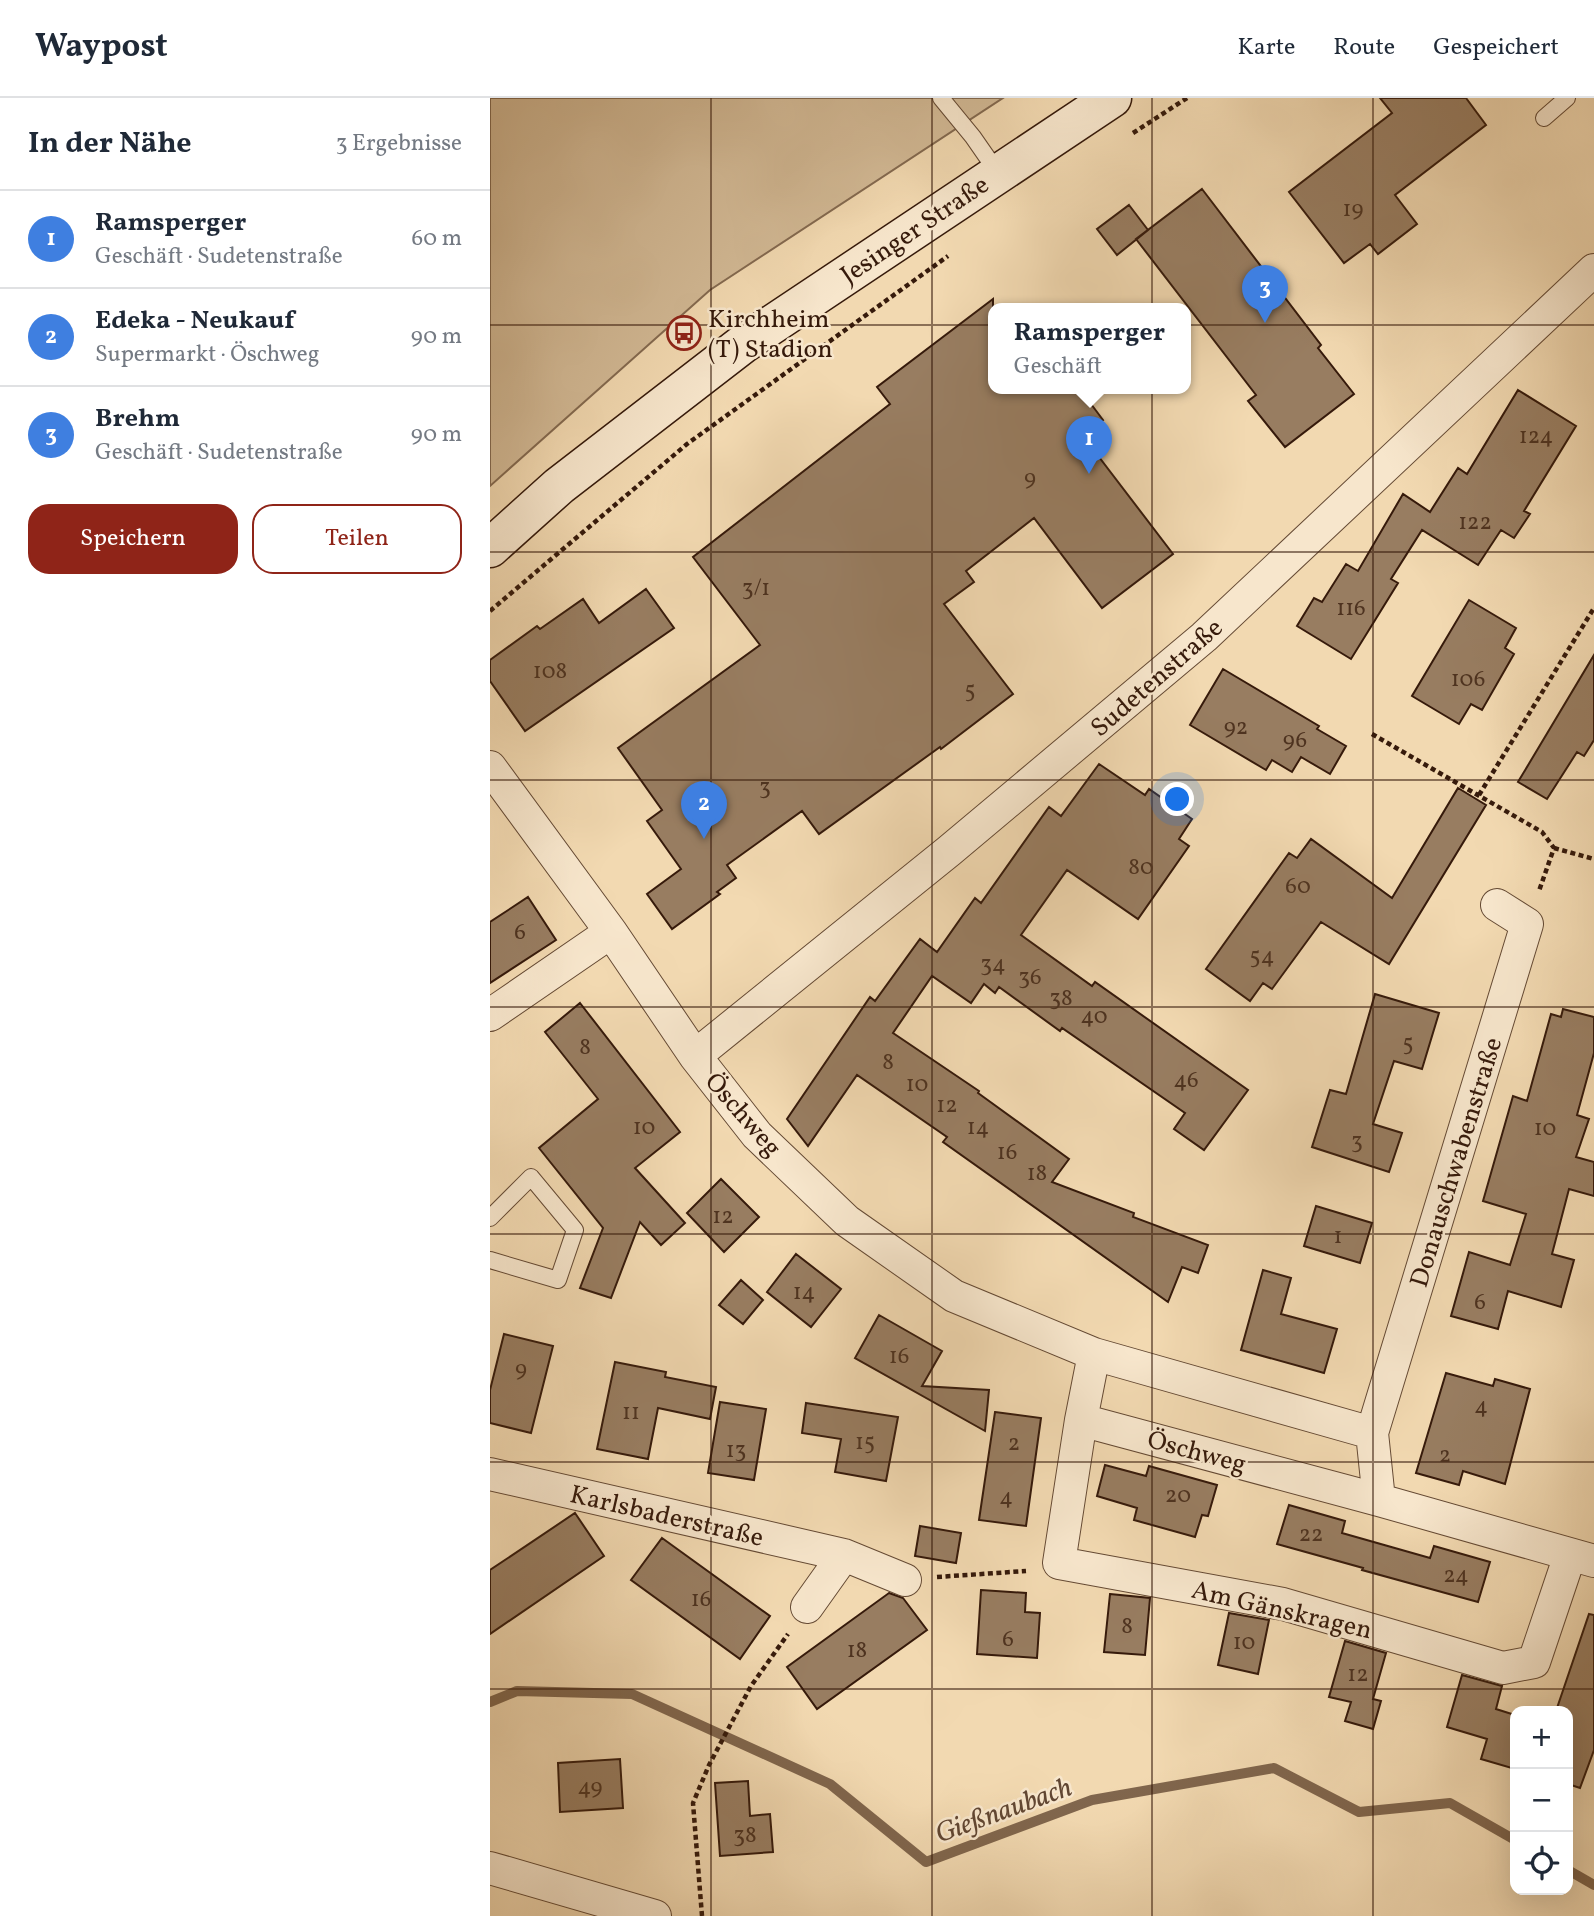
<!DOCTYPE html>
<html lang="de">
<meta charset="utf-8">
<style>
:root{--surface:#fff;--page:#f6f6f7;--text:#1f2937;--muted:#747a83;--line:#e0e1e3;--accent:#8f2418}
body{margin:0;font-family:Vollkorn,serif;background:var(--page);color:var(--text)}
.controls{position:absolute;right:21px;bottom:21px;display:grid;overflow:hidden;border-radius:14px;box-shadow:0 7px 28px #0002}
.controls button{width:63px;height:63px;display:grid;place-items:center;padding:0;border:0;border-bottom:2px solid var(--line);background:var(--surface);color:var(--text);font:35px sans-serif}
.you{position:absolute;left:688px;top:702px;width:24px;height:24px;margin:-18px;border:5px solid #fff;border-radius:50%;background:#1a73e8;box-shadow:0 0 0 10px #1a73e833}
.badge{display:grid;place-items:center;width:46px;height:46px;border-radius:50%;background:var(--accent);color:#fff;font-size:23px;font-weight:700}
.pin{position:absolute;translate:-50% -58px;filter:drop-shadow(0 2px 4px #0008)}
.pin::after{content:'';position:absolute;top:37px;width:24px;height:21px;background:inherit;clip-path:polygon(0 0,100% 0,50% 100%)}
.popup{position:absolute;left:498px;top:205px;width:203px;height:91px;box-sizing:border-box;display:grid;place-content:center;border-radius:14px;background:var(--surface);filter:drop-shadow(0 2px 5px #0005);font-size:23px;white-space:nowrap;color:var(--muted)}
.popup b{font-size:26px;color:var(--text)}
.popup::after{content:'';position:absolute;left:50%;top:100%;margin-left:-14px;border:14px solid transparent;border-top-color:var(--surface)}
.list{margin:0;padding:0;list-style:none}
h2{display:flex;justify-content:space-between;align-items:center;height:91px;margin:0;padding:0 28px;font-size:30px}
h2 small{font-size:23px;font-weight:400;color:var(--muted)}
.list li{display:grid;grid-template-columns:46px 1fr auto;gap:21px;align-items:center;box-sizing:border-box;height:98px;padding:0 28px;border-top:2px solid var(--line)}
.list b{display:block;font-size:26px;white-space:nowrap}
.list p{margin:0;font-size:23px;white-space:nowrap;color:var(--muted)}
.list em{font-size:23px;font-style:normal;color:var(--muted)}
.actions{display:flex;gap:14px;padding:21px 28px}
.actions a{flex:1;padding:16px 0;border:2px solid var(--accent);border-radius:21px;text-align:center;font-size:24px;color:var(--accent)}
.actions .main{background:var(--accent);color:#fff}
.icon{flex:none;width:38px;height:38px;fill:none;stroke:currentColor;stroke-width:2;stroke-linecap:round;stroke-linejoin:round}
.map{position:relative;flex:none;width:1104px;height:1818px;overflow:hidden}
header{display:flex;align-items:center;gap:42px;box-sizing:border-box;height:98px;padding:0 35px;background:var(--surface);border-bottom:2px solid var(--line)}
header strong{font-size:33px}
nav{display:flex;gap:38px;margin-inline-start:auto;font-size:24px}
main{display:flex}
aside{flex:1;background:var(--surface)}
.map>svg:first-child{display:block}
.green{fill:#d2b995;stroke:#846a50;stroke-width:2}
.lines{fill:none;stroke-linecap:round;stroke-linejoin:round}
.stream{stroke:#80664d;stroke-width:10}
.building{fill:#987d61;stroke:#361a0b;stroke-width:2}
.lane-casing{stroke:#654a34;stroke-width:18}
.street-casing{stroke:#654a34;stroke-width:34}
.secondary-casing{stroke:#361a0b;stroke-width:41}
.path{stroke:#361a0b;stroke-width:4.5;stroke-dasharray:5 3.5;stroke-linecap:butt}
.lane{stroke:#f7e6cc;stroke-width:16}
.street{stroke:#f7e6cc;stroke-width:32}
.secondary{stroke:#f7e6cc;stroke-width:38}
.grid{fill:none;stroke:#361a0b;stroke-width:2;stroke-opacity:0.55}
.labels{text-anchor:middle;stroke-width:5;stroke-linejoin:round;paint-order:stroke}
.number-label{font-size:23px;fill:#4e3320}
.street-label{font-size:26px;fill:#361a0b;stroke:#f7e6cc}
.poi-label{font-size:26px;fill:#361a0b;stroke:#f7e6cc;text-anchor:start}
.water-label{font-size:28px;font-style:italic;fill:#614632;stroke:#f7e6cc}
</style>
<header>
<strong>Waypost</strong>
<nav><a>Karte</a><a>Route</a><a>Gespeichert</a></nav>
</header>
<main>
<aside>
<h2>In der Nähe<small>3 Ergebnisse</small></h2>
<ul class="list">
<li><span class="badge" style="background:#3f7fe0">1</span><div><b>Ramsperger</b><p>Geschäft · Sudetenstraße</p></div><em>60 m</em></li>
<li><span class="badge" style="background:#3f7fe0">2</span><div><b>Edeka - Neukauf</b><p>Supermarkt · Öschweg</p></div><em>90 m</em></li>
<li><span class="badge" style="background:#3f7fe0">3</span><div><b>Brehm</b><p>Geschäft · Sudetenstraße</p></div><em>90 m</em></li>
</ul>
<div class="actions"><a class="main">Speichern</a><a>Teilen</a></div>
</aside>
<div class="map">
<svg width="1104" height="1818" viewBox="0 0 1104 1818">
<rect width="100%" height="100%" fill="#f2d9b1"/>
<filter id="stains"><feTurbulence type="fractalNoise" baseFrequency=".00286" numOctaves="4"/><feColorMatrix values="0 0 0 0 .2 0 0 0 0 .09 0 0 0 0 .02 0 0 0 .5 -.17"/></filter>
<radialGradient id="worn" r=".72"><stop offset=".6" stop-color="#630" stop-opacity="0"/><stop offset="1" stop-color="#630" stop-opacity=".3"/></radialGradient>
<!-- green -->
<path class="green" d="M0,0H513L220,192L0,388Z"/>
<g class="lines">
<!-- stream -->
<path class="stream" d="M0,1604L27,1593L142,1596L340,1686L436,1764L602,1702L784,1670L869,1714L960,1705L1025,1742
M1078,1772L1104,1787"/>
</g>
<!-- building -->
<path class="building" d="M890,0H976L996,27L905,97L927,126L888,156L880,146L854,165L799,94L902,15Z
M712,91L831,247L828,250L864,296L795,349L758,303L766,297L646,141Z
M639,107L658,132L627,157L607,131Z
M503,201V290H589L613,322L593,338L683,456L612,510L544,420L476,473L484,484L454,506L523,596L451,651L450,649L329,736L312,713L237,767L246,780L227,794L230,796L182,831L157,796L191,771L157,723L172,712L128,650L270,547L203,459L400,306L387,289Z
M1028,292L1086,328L1034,413L1040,416L1024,440L1011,432L988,467L932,432L901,481L908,485L861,561L807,528L824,500L832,504L856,466L868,473L913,396L940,414L968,370L977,376Z
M156,491L184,530L35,633L0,583V562L47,528L50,531L93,501L109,525Z
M979,502L1026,530L1015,550L1024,556L992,612L981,606L969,626L922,598Z
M1104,557V642L1094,658L1087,654L1057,701L1028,684Z
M733,571L829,628L827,631L856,648L840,676L811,659L802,674L782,662L776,672L700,627Z
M609,666L655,697L659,691L702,721L689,741L699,748L648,821L577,772L531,837L602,888L605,884L758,992L714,1052L684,1031L695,1015L572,930L570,933L509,889L505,895L494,886L481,905L442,878L403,935L489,993L488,995L579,1061L562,1084L644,1115L643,1119L718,1147L708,1175L692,1169L678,1204L453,1044L457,1039L367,977L318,1048L297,1021L380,899L385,903L430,841L447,854L485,800L491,805L559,709L571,718Z
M968,690L996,707L899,866L831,824L782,891L773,885L760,903L716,871L799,755L807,760L821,741L902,800Z
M38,799L66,842L0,885V824Z
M885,896L949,915L932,971L904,963L883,1026L912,1035L899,1074L822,1049L840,992L856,996Z
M90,905L190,1034L145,1070L195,1125L171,1147L150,1124L121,1200L90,1190L113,1130L49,1050L108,1001L55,934Z
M1073,911L1104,919V955L1087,1017L1099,1021L1086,1059L1104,1064V1098L1079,1091L1062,1156L1084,1162L1071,1209L1018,1193L1008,1231L961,1218L979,1154L1020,1167L1036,1116L993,1103L1023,998L1037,1003L1061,916L1071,919Z
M231,1081L269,1119L234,1154L197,1115Z
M826,1108L882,1125L870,1165L814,1148Z
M306,1156L351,1191L321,1229L277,1194Z
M773,1172L801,1180L791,1216L847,1231L834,1275L751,1252Z
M251,1182L273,1202L253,1226L229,1207Z
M389,1217L452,1253L432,1288L499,1292L495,1333L365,1260Z
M14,1236L63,1248L41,1335L0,1325V1292Z
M125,1264L176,1274L175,1279L226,1289L220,1321L168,1310L158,1361L107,1351Z
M956,1275L1003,1288L1005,1281L1040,1291L1015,1386L973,1373L969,1387L926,1375Z
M230,1304L276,1311L264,1382L218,1375Z
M316,1305L408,1319L396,1383L345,1374L351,1341L312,1335Z
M505,1314L551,1320L536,1428L489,1422Z
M615,1367L656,1378L659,1368L727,1387L718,1418L712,1417L705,1439L644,1422L647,1410L607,1398Z
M799,1407L855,1423L852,1435L940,1460L944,1448L1000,1464L988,1504L872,1472L873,1470L787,1446Z
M85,1415L114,1458L0,1536V1472Z
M430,1428L471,1435L466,1465L425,1458Z
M172,1440L280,1518L250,1561L141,1482Z
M491,1492L536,1495L535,1514L550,1515L547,1560L487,1556Z
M399,1495L413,1500L437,1532L327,1611L297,1569Z
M620,1496L660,1500L655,1557L614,1554Z
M739,1515L779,1522L768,1576L728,1567Z
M1099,1516L1104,1517V1652L1090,1690L1078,1686V1613H1066Z
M855,1543L896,1555L883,1601L891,1603L883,1631L855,1623L861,1604L839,1599Z
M972,1577L1012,1588L1006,1611L1025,1617V1671L991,1661L997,1641L957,1629Z
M130,1661L133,1710L70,1714L68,1665Z
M258,1683L260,1718L280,1716L283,1754L230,1758L225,1685Z"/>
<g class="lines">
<!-- lane casing -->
<g class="lane-casing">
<path id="lane" d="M451,0L483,39L508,75
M1054,20L1077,0
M0,1120L41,1079L85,1132L68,1182L0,1162"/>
</g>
<!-- street casing -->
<g class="street-casing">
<path id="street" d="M0,669L121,834L205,958L267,1037L357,1123L464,1198L604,1256L591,1322L569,1465L793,1506L1013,1570L1044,1564L1080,1457
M0,917L121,834
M205,958L459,753L714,539L1104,172
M604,1256L882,1335
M591,1322L889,1402L1104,1463
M0,1376L354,1457L415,1482
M889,1402L882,1335L1037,826L1007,807
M317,1509L354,1457
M0,1770L165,1818"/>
</g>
<!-- secondary casing -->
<g class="secondary-casing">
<path id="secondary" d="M0,450L69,388L253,246L622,0"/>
</g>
<!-- path -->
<path class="path" d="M643,35L697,0
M0,513L197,346L458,158
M882,636L1052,734L1064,750L1049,793
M989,697L1104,510
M1064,750L1104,761
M447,1479L536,1473
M212,1818L203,1705L219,1667L261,1588L298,1536"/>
<!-- lane -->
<use href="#lane" class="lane"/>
<!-- street -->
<use href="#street" class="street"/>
<!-- secondary -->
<use href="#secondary" class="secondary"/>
</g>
<!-- grid -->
<path class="grid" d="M221,0V1818M442,0V1818M662,0V1818M883,0V1818M0,227H1104M0,454H1104M0,682H1104M0,909H1104M0,1136H1104M0,1364H1104M0,1591H1104"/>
<!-- icons -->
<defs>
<g id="bus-ring" transform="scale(1.75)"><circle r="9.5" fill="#f7e6cc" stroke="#8f2418" stroke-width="1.5"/><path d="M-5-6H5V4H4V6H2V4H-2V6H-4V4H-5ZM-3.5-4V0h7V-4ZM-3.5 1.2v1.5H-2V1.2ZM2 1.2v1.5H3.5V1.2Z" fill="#8f2418"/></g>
</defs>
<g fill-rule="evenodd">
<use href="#bus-ring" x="194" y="235"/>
</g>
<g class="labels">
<!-- number labels -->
<g class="number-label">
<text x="863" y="118">19</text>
<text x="1046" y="345">124</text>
<text x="540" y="387">9</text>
<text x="985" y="431">122</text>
<text x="266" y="497">3/1</text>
<text x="861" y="517">116</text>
<text x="60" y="580">108</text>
<text x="978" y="588">106</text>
<text x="480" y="599">5</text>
<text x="746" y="636">92</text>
<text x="805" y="649">96</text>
<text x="275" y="696">3</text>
<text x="651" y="776">80</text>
<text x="808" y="795">60</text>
<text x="30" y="841">6</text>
<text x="772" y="865">54</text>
<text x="503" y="873">34</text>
<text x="540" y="886">36</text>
<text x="571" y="907">38</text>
<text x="604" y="925">40</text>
<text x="918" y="952">5</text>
<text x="95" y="956">8</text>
<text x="398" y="971">8</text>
<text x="696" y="989">46</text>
<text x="427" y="993">10</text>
<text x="457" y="1014">12</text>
<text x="154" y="1036">10</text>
<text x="488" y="1036">14</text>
<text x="1055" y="1037">10</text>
<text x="867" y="1050">3</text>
<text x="517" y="1061">16</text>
<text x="547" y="1082">18</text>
<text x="233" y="1125">12</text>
<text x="848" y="1145">1</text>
<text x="314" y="1201">14</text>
<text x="990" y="1211">6</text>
<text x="409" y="1265">16</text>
<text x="31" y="1278">9</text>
<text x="991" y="1315">4</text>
<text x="141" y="1321">11</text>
<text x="375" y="1351">15</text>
<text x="524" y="1352">2</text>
<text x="246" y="1359">13</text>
<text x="955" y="1364">2</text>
<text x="688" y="1404">20</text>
<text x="516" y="1406">4</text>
<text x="821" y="1443">22</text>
<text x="966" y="1484">24</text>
<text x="211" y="1508">16</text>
<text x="637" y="1535">8</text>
<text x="518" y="1548">6</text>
<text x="754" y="1551">10</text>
<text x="367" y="1559">18</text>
<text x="868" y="1583">12</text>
<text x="100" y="1696">49</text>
<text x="255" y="1744">38</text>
</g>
<!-- street labels -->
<g class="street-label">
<text transform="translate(424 131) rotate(-34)" y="9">Jesinger Straße</text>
<text transform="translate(666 579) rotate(-41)" y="9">Sudetenstraße</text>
<text transform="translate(254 1016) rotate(49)" y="9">Öschweg</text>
<text transform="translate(965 1064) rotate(-73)" y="9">Donauschwabenstraße</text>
<text transform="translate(707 1353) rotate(15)" y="9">Öschweg</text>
<text transform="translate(177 1417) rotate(13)" y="9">Karlsbaderstraße</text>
<text transform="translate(792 1511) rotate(13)" y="9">Am Gänskragen</text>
</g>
<!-- poi labels -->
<g class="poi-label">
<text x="218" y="229">Kirchheim<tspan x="218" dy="30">(T) Stadion</tspan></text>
</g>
<!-- water labels -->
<g class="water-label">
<text transform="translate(513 1711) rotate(-20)" y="10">Gießnaubach</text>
</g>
</g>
<rect width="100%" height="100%" filter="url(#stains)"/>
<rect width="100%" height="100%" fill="url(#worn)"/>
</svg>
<div class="controls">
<button>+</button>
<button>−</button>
<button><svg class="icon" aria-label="locate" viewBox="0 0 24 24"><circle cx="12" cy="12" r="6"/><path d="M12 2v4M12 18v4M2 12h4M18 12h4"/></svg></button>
</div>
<div class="you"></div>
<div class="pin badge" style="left:599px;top:376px;background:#3f7fe0">1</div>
<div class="popup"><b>Ramsperger</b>Geschäft</div>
<div class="pin badge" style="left:214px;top:741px;background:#3f7fe0">2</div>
<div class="pin badge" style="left:775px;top:225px;background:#3f7fe0">3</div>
</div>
</main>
